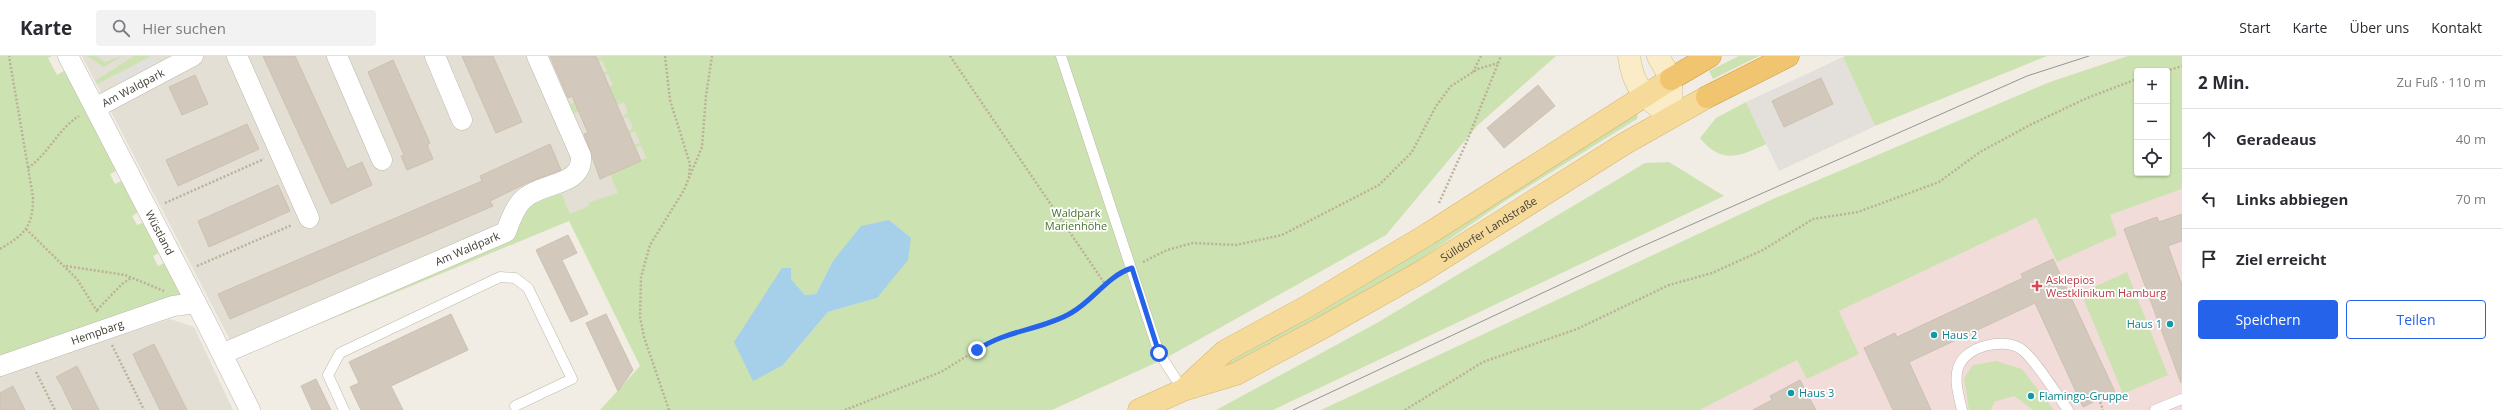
<!DOCTYPE html>
<html lang="de">
<meta charset="utf-8">
<style>
:root{--surface:#fff;--page:#f2f2f3;--text:#2b2b33;--muted:#7c7c81;--line:#e1e1e2;--accent:#2563eb}
body{margin:0;font-family:"Open Sans",sans-serif;background:var(--page);color:var(--text)}
.controls{position:absolute;right:12px;top:12px;display:grid;overflow:hidden;border-radius:4px;box-shadow:0 1px 3px #0004}
.controls button{width:36px;height:36px;display:grid;place-items:center;padding:0;border:0;border-bottom:1px solid var(--line);background:var(--surface);color:var(--text);font:20px sans-serif}
.stop{position:absolute;width:12px;height:12px;margin:-9px;border:3px solid #2563eb;border-radius:50%;background:#fff}
.stop.end{background:#2563eb;border-color:#fff;box-shadow:0 1px 4px #0008}
.list{margin:0;padding:0;list-style:none}
h2{display:flex;justify-content:space-between;align-items:center;height:52px;margin:0;padding:0 16px;font-size:17px}
h2 small{font-size:13px;font-weight:400;color:var(--muted)}
.list li{display:grid;grid-template-columns:26px 1fr auto;gap:12px;align-items:center;box-sizing:border-box;height:60px;padding:0 16px;border-top:1px solid var(--line)}
.list b{display:block;font-size:15px;white-space:nowrap}
.list em{font-size:13px;font-style:normal;color:var(--muted)}
.actions{display:flex;gap:8px;padding:12px 16px}
.actions a{flex:1;padding:9px 0;border:1px solid var(--accent);border-radius:4px;text-align:center;font-size:14px;color:var(--accent)}
.actions .main{background:var(--accent);color:#fff}
.icon{flex:none;width:22px;height:22px;fill:none;stroke:currentColor;stroke-width:2;stroke-linecap:round;stroke-linejoin:round}
.map{position:relative;flex:none;width:2182px;height:354px;overflow:hidden}
header{display:flex;align-items:center;gap:24px;box-sizing:border-box;height:56px;padding:0 20px;background:var(--surface);border-bottom:1px solid var(--line)}
header strong{font-size:19px}
nav{display:flex;gap:22px;margin-inline-start:auto;font-size:14px}
.search{width:280px;height:36px;background:var(--page);display:flex;align-items:center;gap:10px;box-sizing:border-box;padding:0 14px;border-radius:4px;color:var(--muted);font-size:15px}
main{display:flex}
aside{flex:1;background:var(--surface)}
.map>svg:first-child{display:block}
.residential{fill:#e4dfd4}
.industrial{fill:#e3dfda}
.medical{fill:#f1dcda}
.green{fill:#cde2b1;fill-rule:evenodd}
.parking{fill:#e2e0dd}
.water{fill:#a6cfe9}
.building{fill:#d2c9bc;stroke:#ccc0b0}
.lines{fill:none;stroke-linecap:round;stroke-linejoin:round}
.lane-casing{stroke:#beb8ac;stroke-width:11}
.street-casing{stroke:#beb8ac;stroke-width:21}
.secondary-casing{stroke:#cdbf98;stroke-width:23}
.primary-casing{stroke:#d8b66c;stroke-width:23}
.highway-casing{stroke:#cf9841;stroke-width:23}
.path{stroke:#bcb09b;stroke-width:2.5;stroke-dasharray:2 2;stroke-linecap:butt}
.lane{stroke:#fff;stroke-width:10}
.street{stroke:#fff;stroke-width:20}
.secondary{stroke:#f9ecc7;stroke-width:22}
.primary{stroke:#f5da9a;stroke-width:22}
.highway{stroke:#f1c470;stroke-width:22}
.tram{stroke:#949494;stroke-width:1}
.route{stroke:#2563eb;stroke-width:5}
.health-dot{fill:#e0444e;stroke:#fff;stroke-width:1.5}
.culture-dot{fill:#0f9aa8;stroke:#fff;stroke-width:1.5}
.labels{text-anchor:middle;stroke-width:3.5;stroke-linejoin:round;paint-order:stroke}
.street-label{font-size:11px;fill:#433d35;stroke:#fff}
.park-label{font-size:11px;fill:#486f2e;stroke:#fff}
.health-label{font-size:11px;fill:#be3a42;stroke:#fff;text-anchor:start}
.culture-label{font-size:11px;fill:#0d838f;stroke:#fff;text-anchor:start}
</style>
<header>
<strong>Karte</strong>
<div class="search"><svg class="icon" aria-label="search" viewBox="0 0 24 24"><circle cx="10" cy="10" r="6"/><path d="M15 15l6 6"/></svg>Hier suchen</div>
<nav><a>Start</a><a>Karte</a><a>Über uns</a><a>Kontakt</a></nav>
</header>
<main>
<div class="map">
<svg width="2182" height="354" viewBox="0 0 2182 354">
<rect width="100%" height="100%" fill="#f1ede5"/>
<!-- residential -->
<path class="residential" d="M82,0H624L675,119L239,301Z
M170,263L194,271L233,354H0V319Z"/>
<!-- industrial -->
<path class="industrial" d="M1843,1L1875,70L1779,115L1746,46Z"/>
<!-- medical -->
<path class="medical" d="M2182,133V354H1700L1797,304L1859,298L1839,255L2036,162L2057,206L2110,159Z"/>
<!-- green -->
<path class="green" d="M0,0H52L48,2L57,19L67,13L120,113L110,118L115,128L125,123L142,154L132,160L137,169L147,165L163,195L153,200L158,210L168,205L187,240L0,302Z
M87,0H96L105,6L122,0L104,11Z
M134,0H151L97,28L95,25Z
M601,0H1556L1478,69L1386,179L1164,303L1052,354H600L640,310L569,165L239,301L520,165C530,150 542,134 562,139L570,158L589,150L588,147L590,146L618,137L610,118L646,102L641,89L635,92L634,89L640,87L635,75L629,78L628,75L633,72L628,61L622,63L621,61L628,57L624,46L616,49L591,50L569,59L567,50L613,29L608,18L603,20L602,17L607,15L602,4L598,6L596,3ZM833,205L877,242L828,256L783,309L791,212V223L805,239L816,238Z
M1739,0H1759L1713,23L1709,15Z
M1846,0H2047L1875,70L1843,1Z
M2128,0H2182V133L2110,159L2117,179L2057,206L2036,162L1839,255L1859,298L1807,323L1797,304L1700,354H1321L1773,143L2050,26ZM2137,15H2167V117H2137Z
M1746,46L1766,88C1739,101 1721,108 1700,82L1716,62Z
M1638,57L1637,63L1632,66L1505,145L1409,211L1230,311L1201,318Z
M1669,106L1724,140L1273,354H1216L1375,268L1645,107Z
M2127,216L2168,319L2123,338L2081,237Z
M1996,305L2022,313L2054,354H2033L2014,340L1994,346L1991,354H1969L1964,322L1973,309Z"/>
<!-- parking -->
<path class="parking" d="M154,0L161,9L122,30L116,20Z"/>
<!-- water -->
<path class="water" d="M889,164L911,182L908,204L877,242L828,256L783,309L753,325L734,286L782,212H791V223L805,239L816,238L833,205L861,170Z"/>
<!-- building -->
<path class="building" d="M263,0H295L347,113L362,106L372,129L331,148Z
M462,0H493L522,66L496,77Z
M550,0H596L641,105L600,123L584,78L588,77L572,40L568,42Z
M393,4L430,87L427,89L433,103L407,114L401,100L404,99L368,16Z
M195,19L208,48L182,59L169,31Z
M1821,22L1833,48L1784,71L1772,45Z
M1538,29L1555,50L1504,92L1487,72Z
M247,68L259,93L178,130L166,104Z
M550,88L561,114L529,126L490,145L493,150L230,263L218,238L482,125L480,120Z
M278,129L290,155L209,191L198,165Z
M2182,158V185L2168,190L2182,229L2181,327L2124,173L2157,161L2159,166Z
M568,179L577,197L562,204L588,258L571,266L536,194Z
M2053,203L2115,336L2083,351L2035,247L1909,306L1931,354H1893L1864,292L1895,277L1897,281L2023,222L2021,218Z
M451,258L468,294L391,330L403,354H361L350,331L359,327L349,306Z
M606,258L633,314L618,335L586,267Z
M154,288L187,354H160L138,309L133,298Z
M77,310L99,354H73L61,329L56,321Z
M316,323L331,354H312L301,330Z
M1800,324L1816,354H1753L1772,344L1770,340Z
M13,330L25,354H0V337Z"/>
<g class="lines">
<!-- lane casing -->
<g class="lane-casing">
<path id="lane" d="M1061,0L1159,297L1183,334
M344,354L328,319L340,297L500,221L515,222L528,232L572,323L515,350
M1962,354C1959,341 1954,325 1958,312C1965,290 2003,281 2021,293C2035,303 2057,339 2068,354
M2155,354L2182,343"/>
</g>
<!-- street casing -->
<g class="street-casing">
<g id="street">
<path id="s1" d="M68,0L206,266L250,354"/>
<path d="M237,0L309,162"/>
<path d="M337,0L382,104"/>
<path d="M435,0L462,64"/>
<path id="s2" d="M95,52L193,0"/>
<path id="s3" d="M222,298L506,176C510,165 516,148 526,141C544,126 583,130 581,100L537,0"/>
<path id="s4" d="M0,310L173,250L196,247"/>
</g>
</g>
<!-- secondary casing -->
<g class="secondary-casing">
<path id="secondary" d="M1629,0C1633,33 1646,42 1671,61
M1658,0L1671,23V61"/>
</g>
<!-- primary casing -->
<g class="primary-casing">
<g id="primary">
<path d="M1187,330L1225,295L1308,250L1428,178L1671,23"/>
<path id="s5" d="M1139,354L1183,334L1236,318L1320,273L1421,216L1624,88L1707,41"/>
</g>
</g>
<!-- highway casing -->
<g class="highway-casing">
<path id="highway" d="M1671,23L1710,0
M1707,41L1788,0"/>
</g>
<!-- path -->
<path class="path" d="M665,0L670,44L690,108L689,122
M950,0L1105,228
M2166,15L2182,10
M1473,16L1481,0
M28,112C49,97 59,72 79,60
M165,147L264,103
M1439,147L1467,85L1501,0
M26,173L77,223L98,257
M0,193C25,178 33,171 33,141L9,0
M1143,206L1167,194L1193,187L1236,189L1282,179L1379,129L1412,96L1436,50L1451,30L1478,13L1498,7
M66,210L125,219L164,235
M197,210L292,169
M97,254L122,228L131,222
M112,289L144,354
M36,316L55,354
M2100,346L2103,354
M669,354L644,281L640,261L641,221L650,189L684,134L702,91L706,40L712,0
M845,354L941,316L988,287L1016,275L1059,264L1081,251L1120,216
M1405,354L1483,306L1577,273L1669,229L1712,217L1763,194L1813,163L1858,156L1939,126L1980,96L2030,69L2087,42L2137,23"/>
<!-- lane -->
<use href="#lane" class="lane"/>
<!-- street -->
<use href="#street" class="street"/>
<!-- secondary -->
<use href="#secondary" class="secondary"/>
<!-- primary -->
<use href="#primary" class="primary"/>
<!-- highway -->
<use href="#highway" class="highway"/>
<!-- tram -->
<path class="tram" d="M1293,354L1634,194L2027,20L2089,0"/>
</g>
<g class="lines">
<!-- route -->
<path class="route" d="M977,294C1006,274 1042,274 1071,257C1094,244 1107,220 1132,212L1159,297"/>
</g>
<!-- markers -->
<path class="health-dot" d="M2035 224h4v4h4v4h-4v4h-4v-4h-4v-4h4z"/>
<g class="culture-dot">
<circle cx="2170" cy="268" r="4"/>
<circle cx="1934" cy="279" r="4"/>
<circle cx="1791" cy="337" r="4"/>
<circle cx="2031" cy="340" r="4"/>
</g>
<g class="labels">
<!-- street labels -->
<g class="street-label">
<text dy="4" stroke="none"><textPath href="#s2" startOffset="43">Am Waldpark</textPath></text>
<text dy="4" stroke="none"><textPath href="#s5" startOffset="395">Sülldorfer Landstraße</textPath></text>
<text dy="4" stroke="none"><textPath href="#s1" startOffset="199">Wüstland</textPath></text>
<text dy="4" stroke="none"><textPath href="#s3" startOffset="267">Am Waldpark</textPath></text>
<text dy="4" stroke="none"><textPath href="#s4" startOffset="103">Hempbarg</textPath></text>
</g>
<!-- park labels -->
<g class="park-label">
<text x="1076" y="161">Waldpark<tspan x="1076" dy="13">Marienhöhe</tspan></text>
</g>
<!-- health labels -->
<g class="health-label">
<text x="2046" y="228">Asklepios<tspan x="2046" dy="13">Westklinikum Hamburg</tspan></text>
</g>
<!-- culture labels -->
<g class="culture-label">
<text x="2162" y="272" text-anchor="end">Haus 1</text>
<text x="1942" y="283">Haus 2</text>
<text x="1799" y="341">Haus 3</text>
<text x="2039" y="344">Flamingo-Gruppe</text>
</g>
</g>
</svg>
<div class="controls">
<button>+</button>
<button>−</button>
<button><svg class="icon" aria-label="locate" viewBox="0 0 24 24"><circle cx="12" cy="12" r="6"/><path d="M12 2v4M12 18v4M2 12h4M18 12h4"/></svg></button>
</div>
<div class="stop" style="left:1159px;top:297px"></div>
<div class="stop end" style="left:977px;top:294px"></div>
</div>
<aside>
<h2>2 Min.<small>Zu Fuß · 110 m</small></h2>
<ul class="list">
<li><svg class="icon" aria-label="ahead" viewBox="0 0 24 24"><path d="M12 20V5M6 11l6-6 6 6"/></svg><div><b>Geradeaus</b></div><em>40 m</em></li>
<li><svg class="icon" aria-label="left" viewBox="0 0 24 24"><path d="M17 20v-9H6M10 6l-5 5 5 5"/></svg><div><b>Links abbiegen</b></div><em>70 m</em></li>
<li><svg class="icon" aria-label="arrive" viewBox="0 0 24 24"><path d="M6 21V4h12l-3 4 3 4H6"/></svg><div><b>Ziel erreicht</b></div></li>
</ul>
<div class="actions"><a class="main">Speichern</a><a>Teilen</a></div>
</aside>
</main>
